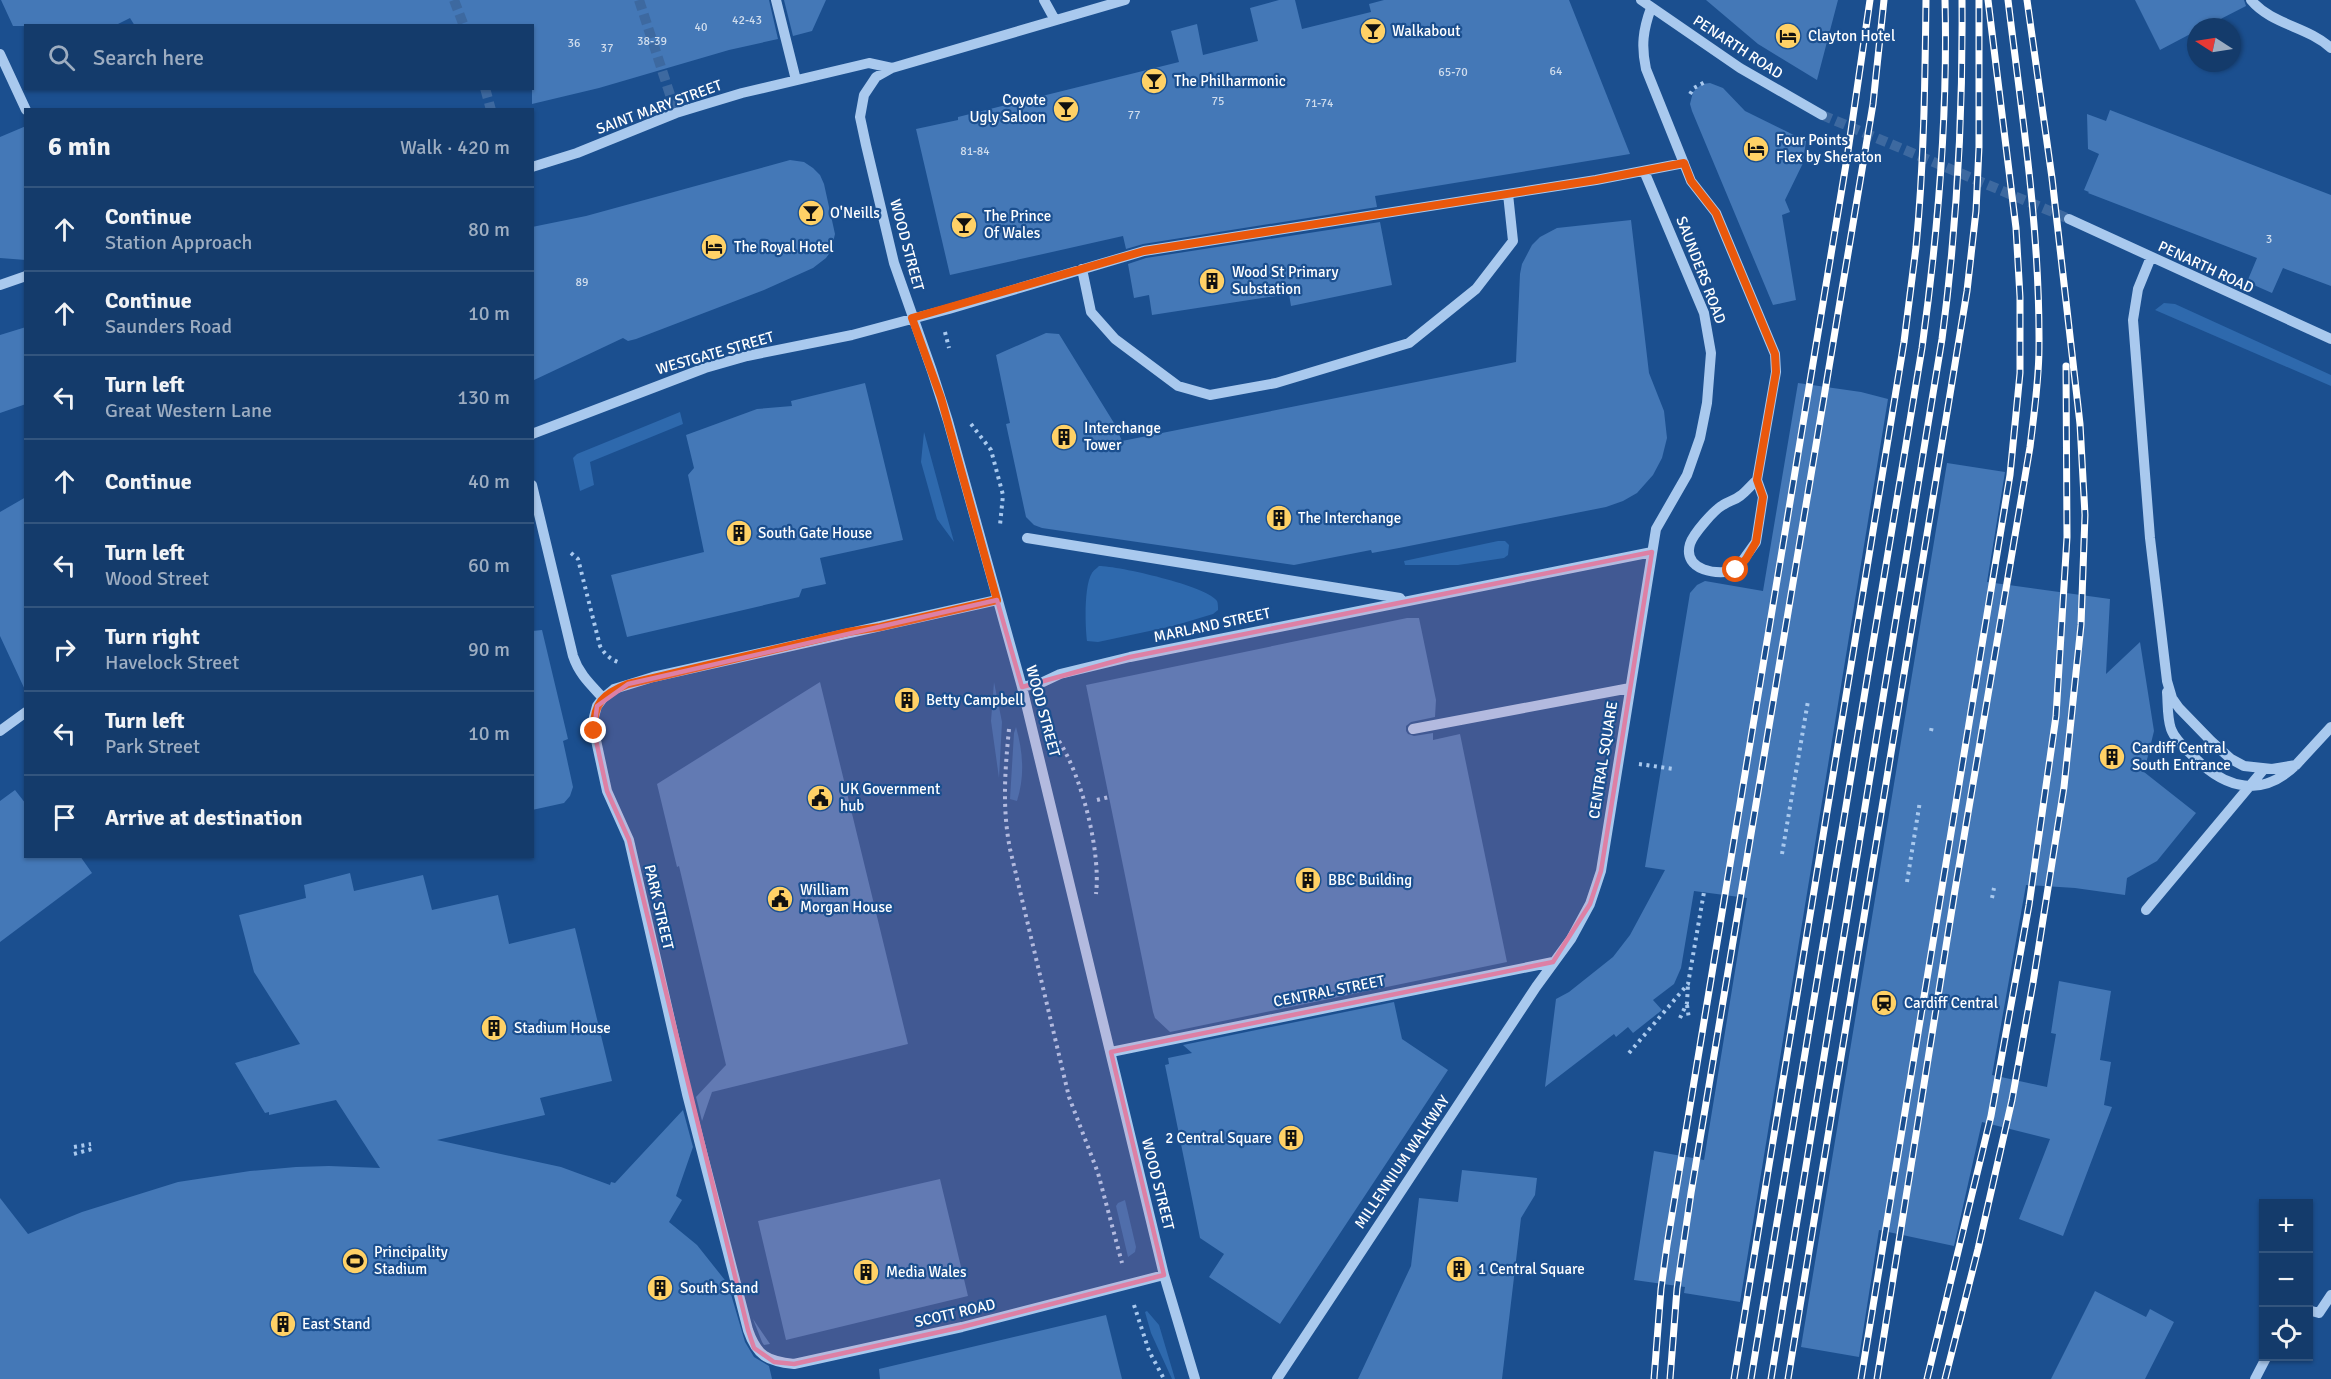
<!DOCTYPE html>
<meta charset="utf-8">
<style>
:root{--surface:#143b6b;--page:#1d4271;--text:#f1f3f6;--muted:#9dadc1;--line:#33557e}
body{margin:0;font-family:Signika,sans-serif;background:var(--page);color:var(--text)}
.controls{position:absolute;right:18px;bottom:18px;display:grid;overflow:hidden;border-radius:0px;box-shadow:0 2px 4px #0004}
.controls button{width:54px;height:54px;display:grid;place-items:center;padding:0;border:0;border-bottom:2px solid var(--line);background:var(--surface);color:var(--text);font:30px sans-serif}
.compass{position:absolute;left:2187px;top:18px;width:54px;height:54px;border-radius:50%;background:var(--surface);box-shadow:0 2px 4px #0004;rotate:282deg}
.stop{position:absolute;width:18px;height:18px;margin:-14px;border:4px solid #ea580c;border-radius:50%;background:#fff}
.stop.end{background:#ea580c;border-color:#fff;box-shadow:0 2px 6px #0008}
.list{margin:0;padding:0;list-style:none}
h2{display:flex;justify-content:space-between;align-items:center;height:78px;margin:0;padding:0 24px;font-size:26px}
h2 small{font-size:20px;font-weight:400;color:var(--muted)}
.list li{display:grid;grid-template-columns:39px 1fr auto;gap:18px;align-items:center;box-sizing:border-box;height:84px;padding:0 24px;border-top:2px solid var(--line)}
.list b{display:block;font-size:22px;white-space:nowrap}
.list p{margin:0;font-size:20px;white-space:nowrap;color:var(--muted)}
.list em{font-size:20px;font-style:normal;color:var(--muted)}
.icon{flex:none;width:33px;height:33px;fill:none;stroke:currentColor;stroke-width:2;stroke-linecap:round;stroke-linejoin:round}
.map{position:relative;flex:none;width:2331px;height:1379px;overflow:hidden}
.search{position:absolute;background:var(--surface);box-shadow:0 2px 4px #0004;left:24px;top:24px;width:510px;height:66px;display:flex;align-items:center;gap:15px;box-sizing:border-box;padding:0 21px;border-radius:0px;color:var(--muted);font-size:22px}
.panel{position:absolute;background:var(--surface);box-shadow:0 2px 4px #0004;left:24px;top:108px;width:510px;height:750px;border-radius:0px}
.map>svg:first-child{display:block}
.green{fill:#2e69ad}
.building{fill:#4478b7}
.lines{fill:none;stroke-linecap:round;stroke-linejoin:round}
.minor-tunnel{stroke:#3d69a0;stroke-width:10;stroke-dasharray:10 5;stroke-linecap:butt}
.path{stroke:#a9c9ee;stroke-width:4;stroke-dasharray:3 4.5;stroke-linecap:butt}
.minor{stroke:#a9c9ee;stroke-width:10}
.rail-casing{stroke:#fff;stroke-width:7}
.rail{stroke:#1b4f8f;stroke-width:4.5;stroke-dasharray:14;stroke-linecap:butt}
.route{stroke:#ea580c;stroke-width:8}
.marked{fill:#dd80a5;fill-opacity:0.2;stroke:#dd80a5;stroke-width:4.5;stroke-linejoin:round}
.labels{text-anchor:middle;stroke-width:4.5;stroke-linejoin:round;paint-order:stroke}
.number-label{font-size:12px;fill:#d0dded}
.poi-label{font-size:15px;fill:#fff;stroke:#1b4f8f;text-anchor:start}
.street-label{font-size:15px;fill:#fff;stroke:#1b4f8f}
</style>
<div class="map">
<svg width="2331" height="1379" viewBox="0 0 2331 1379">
<rect width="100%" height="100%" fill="#1b4f8f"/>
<!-- green -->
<path class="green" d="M2164,303L2175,304L2331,375V386L2155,310Z
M680,412L683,424L590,462L594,485L580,491L573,458L577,454Z
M924,432L954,542L937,519L921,462Z
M1498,541H1505L1509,545L1508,555L1504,558L1458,565H1405L1404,561Z
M1099,566C1118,566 1208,586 1217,601C1218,603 1218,607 1218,610L1213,614L1173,626L1098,642L1087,641C1085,626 1084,585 1092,573C1092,572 1098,567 1099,566Z
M994,682L1002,722L999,778L991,721Z
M1016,727C1023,752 1025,776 1017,801L1010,799L1014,733Z
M1125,1200L1136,1247L1135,1252L1128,1257L1116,1206L1118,1203Z
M1147,1311L1159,1325L1175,1379H1172L1151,1333L1145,1312Z"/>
<!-- building -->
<path class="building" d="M1,0H769L778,39L729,50L599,88L532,104V26H135L130,18L114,26H13Z
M784,0H826L812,31L793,36Z
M1279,0H1295L1302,29L1371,12L1369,4L1384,0H1569L1630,154L1375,196L1377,207L1143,244L1126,249L1123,236L950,275L916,129L958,120V117L1179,62L1171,31L1197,24L1203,55L1258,41L1250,8Z
M1706,0H1838L1817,80L1758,44Z
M2135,0H2244L2246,6L2205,27H2196V31L2160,50Z
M1710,83L1723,88L1745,111L1806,141L1803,163L1785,200L1790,212L1782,215L1796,300L1773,305L1692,111L1690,104L1693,92L1702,84Z
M2110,110L2331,195V286L2283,268L2272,293L2247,282L2257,258L2088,193L2089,192L2084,190L2099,154L2088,149L2087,114L2106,121Z
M26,126V260L0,258V137Z
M790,160L804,162L813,168L820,175L824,184L835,234L831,251L826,258L813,268L764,290L636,339L628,341L623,338L532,381V227L586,216Z
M1631,220L1649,373L1664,411L1667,438L1662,458L1653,475L1637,493L1623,501L1606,507L1399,548L1372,553L1371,550L1294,565L1042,528L1034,525L1026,517L1006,424L1010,423L996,355L1046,333L1059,334L1114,423L1122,441L1516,362L1520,274L1522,264L1532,245L1540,237L1557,228Z
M1380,222L1392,285L1291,306L1289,294L1152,315L1149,295L1134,298L1128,264L1146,258Z
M26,327V404L0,413V335Z
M865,383L903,540L820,558L826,584L802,589L799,597L627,637L611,575L704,552L688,475L694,468L686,435L757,409L792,406L791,401Z
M1798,383L1861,392L1888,399L1740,1302L1684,1293L1685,1287L1634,1280L1654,1151L1704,1160L1747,898L1694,891L1681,968L1674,984L1653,1000L1662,1010L1633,1033L1628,1027L1616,1037L1614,1034L1545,1087L1556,999L1569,992L1613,957L1630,935L1665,870L1645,867L1690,593L1697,585L1705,581L1763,591Z
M1947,463L2005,472L1987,582L2110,599L2106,674L2140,642L2154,731L2144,772L2196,813L2157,861L2127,878L2125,895L2075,888L2026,885L1992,1075L2047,1087L2056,1034L2051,1033L2059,981L2111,991L2100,1060L2111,1062L2104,1105L2112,1107L2063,1236L2019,1219L2050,1139L1982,1122L1954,1246L1879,1230L1859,1357L1801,1347Z
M26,497V692L0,636V512Z
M1407,618H1419L1436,700L1435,717L1411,722L1406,726V731L1408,734L1414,736L1433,733V740L1460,734L1507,962L1170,1032L1155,1018L1153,1012L1086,685Z
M542,630L568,739L563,741L573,787L570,796L564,803L532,810V631Z
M820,682L908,1044L712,1092L702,1121L696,1097L726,1065L679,866L677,867L657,784Z
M15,790L26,804V856H80L92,873L0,942V801Z
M350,873L354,891L423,875L432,910L498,895L509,944L575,928L612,1081L540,1098L545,1115L437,1140L561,1167L610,1185L611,1182L615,1183L683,1110L693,1147L676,1196L682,1200L669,1222L697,1245L728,1284L745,1342L754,1357L769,1366L772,1379H0V1198L28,1234L82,1212L178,1182L250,1171L296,1167L329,1166L380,1168L336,1100L269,1115V1112L265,1113L235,1063L300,1044L254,972L239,915L306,898L304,885Z
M1394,1002L1402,1039L1448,1070L1280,1324L1209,1277L1224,1254L1200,1238L1165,1065L1169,1064L1168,1058L1192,1053L1183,1045Z
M1462,1170L1537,1178L1535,1195L1521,1218L1502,1379H1358L1411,1266L1419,1198L1458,1202Z
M940,1179L968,1296L786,1340L758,1221Z
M2095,1291L2146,1317L2150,1309L2174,1322L2145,1379H2051Z
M1106,1315L1122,1379H880L879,1369Z
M753,1319L770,1344L764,1345L762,1342Z"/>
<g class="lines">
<!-- minor-tunnel -->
<path class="minor-tunnel" d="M454,0L464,26
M639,0L676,113
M485,88L491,110
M1822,115L2069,219"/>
<!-- path -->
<path class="path" d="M1690,94L1694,88L1705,82
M945,332L949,348
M971,424L991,450L1003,495L1000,525
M571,553L578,559L600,646C605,655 611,660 621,663
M1009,729C1005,770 1002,808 1010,849L1069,1097L1098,1173L1122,1263
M1931,731L1932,726
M1059,741C1082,777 1101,852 1096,894
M1639,764L1674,769
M1097,800L1109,797
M1782,854L1808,701
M1907,882L1920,801
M1992,898L1994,888
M1687,1005L1689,1019
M1680,1018L1687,1003L1688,984
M1629,1053L1688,984L1704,892
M74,1147L91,1144
M74,1154L92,1149
M1134,1305L1149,1351L1164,1379"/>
<!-- minor -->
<path class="minor" d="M776,0L796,80
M1044,0L1055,20
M1641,0L1740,68L1822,115
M2251,0C2272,25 2307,26 2331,48
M1651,8C1643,30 1641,46 1646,69L1691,181L1716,213L1775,354L1776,372L1757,480L1763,497L1756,542L1736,570C1719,576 1682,571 1690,544C1693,534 1714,510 1723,505C1729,501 1735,500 1740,496C1746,492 1751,485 1757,480
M0,54L26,110
M892,68L876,77L864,95L860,117L866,145L894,263L932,371L948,421L1022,687L1164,1275L1195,1379
M532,167L577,153L676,113L742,93L869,63L892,68L1125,0
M2069,219L2331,339
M2151,257L2138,289L2133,320L2150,538L2167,681L2172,698L2179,708L2211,741L2231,759L2244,766L2272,769L2296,765L2331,727
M1082,269L1091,312L1115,339L1178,386L1210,395L1276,383L1409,343L1476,289L1513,241L1508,194
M0,285L26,276
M532,434L705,368L747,356L852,335L949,309L1144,251L1596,180L1684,163
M532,485L573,656C579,674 590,684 603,698
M1027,538L1400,598
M997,600L653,677L614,689L603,698L597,706L594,717V731L607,791L629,840L687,1094L748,1330C757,1356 767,1361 794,1364L962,1327L1164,1275
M1022,687L1043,682L1060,674L1130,657L1652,552
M2167,692C2168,704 2167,717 2171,729C2175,740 2186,749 2195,758C2226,789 2262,798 2296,765
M1413,729L1630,688
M0,731L26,712
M2146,910L2264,769
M1111,1052L1553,962
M2308,1310L2319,1313L2331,1295
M1277,1379L1536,987L1571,939L1590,904L1601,871L1656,529L1687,475L1700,438L1707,403L1711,353L1704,313L1644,171
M2255,1379L2267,1356"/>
<!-- rail casing -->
<g class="rail-casing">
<path id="rail" d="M1654,1379L1661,1289L1667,1245L1847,158L1870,0
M1670,1379L1677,1289L1691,1193L1873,104L1884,0
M1734,1379L1904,342C1908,311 1912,279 1916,247C1924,165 1925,82 1926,0
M1751,1379L1922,348C1938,232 1948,116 1945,0
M1771,1379L1942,339C1957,226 1963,114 1962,0
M1788,1379L1967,291L1976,211L1979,147V0
M1861,1379L2010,475L2020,373V297L2016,228L1988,0
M1877,1379L1955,890L2030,447C2034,414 2039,380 2039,347C2040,230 2022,115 2008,0
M1927,1379L1991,1116L2029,905L2056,716L2067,537L2066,366
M1945,1379L1978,1249L2012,1100L2033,983L2064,787L2081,625L2085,515L2080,424L2052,178L2027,0"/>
</g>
<!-- rail -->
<use href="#rail" class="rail"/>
</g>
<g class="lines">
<!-- route -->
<path class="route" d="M594,731C593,703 603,694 628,684L848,632L880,627L997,600L941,398L912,318L1144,251L1596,180L1684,163L1691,181L1716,213L1775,354L1776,372L1757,480L1763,497L1756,542L1746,559L1736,570"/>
</g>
<!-- marked area -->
<path class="marked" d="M1652,552L1601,871L1590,904L1553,962L1111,1052L1164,1275L962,1327L794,1364L774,1362L754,1348L748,1330L629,840L607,791L594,731L597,706L628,684L997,600L1022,687L1130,657Z"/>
<!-- icons -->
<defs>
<g id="bar-disc" transform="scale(1.35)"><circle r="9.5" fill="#ffd166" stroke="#1b4f8f"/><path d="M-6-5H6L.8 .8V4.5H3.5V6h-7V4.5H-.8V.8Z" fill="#111"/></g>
<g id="hotel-disc" transform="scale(1.35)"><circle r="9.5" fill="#ffd166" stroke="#1b4f8f"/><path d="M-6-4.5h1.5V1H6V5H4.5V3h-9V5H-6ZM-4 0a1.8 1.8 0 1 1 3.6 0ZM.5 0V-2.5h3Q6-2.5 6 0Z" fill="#111"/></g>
<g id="building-disc" transform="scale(1.35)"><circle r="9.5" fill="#ffd166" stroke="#1b4f8f"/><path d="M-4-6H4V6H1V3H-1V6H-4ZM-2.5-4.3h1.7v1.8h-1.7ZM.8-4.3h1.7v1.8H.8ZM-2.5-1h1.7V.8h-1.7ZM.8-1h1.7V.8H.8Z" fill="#111"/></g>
<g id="civic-disc" transform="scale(1.35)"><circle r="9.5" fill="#ffd166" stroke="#1b4f8f"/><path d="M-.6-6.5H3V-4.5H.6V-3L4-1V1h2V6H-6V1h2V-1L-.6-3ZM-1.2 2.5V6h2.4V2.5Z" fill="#111"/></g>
<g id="station-disc" transform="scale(1.35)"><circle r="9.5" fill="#ffd166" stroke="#1b4f8f"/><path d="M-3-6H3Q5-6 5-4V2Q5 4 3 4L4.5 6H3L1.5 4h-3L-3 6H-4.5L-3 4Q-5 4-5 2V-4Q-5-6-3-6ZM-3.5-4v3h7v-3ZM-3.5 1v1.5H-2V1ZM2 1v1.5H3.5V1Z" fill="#111"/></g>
<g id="stadium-disc" transform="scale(1.35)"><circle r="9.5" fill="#ffd166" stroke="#1b4f8f"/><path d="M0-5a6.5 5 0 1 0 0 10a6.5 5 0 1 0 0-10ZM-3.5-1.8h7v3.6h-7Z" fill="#111"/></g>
</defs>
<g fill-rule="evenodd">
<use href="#bar-disc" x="1373" y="31"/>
<use href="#hotel-disc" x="1788" y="36"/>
<use href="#bar-disc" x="1154" y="81"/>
<use href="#bar-disc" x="1066" y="109"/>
<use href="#hotel-disc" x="1756" y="149"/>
<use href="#bar-disc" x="811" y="213"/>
<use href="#bar-disc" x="964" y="225"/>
<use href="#hotel-disc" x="714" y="247"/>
<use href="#building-disc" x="1212" y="281"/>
<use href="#building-disc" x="1064" y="437"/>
<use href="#building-disc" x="1279" y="518"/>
<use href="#building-disc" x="739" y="533"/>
<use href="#building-disc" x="907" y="700"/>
<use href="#building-disc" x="2112" y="757"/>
<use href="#civic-disc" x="820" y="798"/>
<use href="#building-disc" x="1308" y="880"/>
<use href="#civic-disc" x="780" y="899"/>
<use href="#station-disc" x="1884" y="1003"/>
<use href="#building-disc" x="494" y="1028"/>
<use href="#building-disc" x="1291" y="1138"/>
<use href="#stadium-disc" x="355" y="1261"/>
<use href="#building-disc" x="1459" y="1269"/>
<use href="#building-disc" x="866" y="1272"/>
<use href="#building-disc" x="660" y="1288"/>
<use href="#building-disc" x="283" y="1324"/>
</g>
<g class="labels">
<!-- number labels -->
<g class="number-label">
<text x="747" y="24">42-43</text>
<text x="701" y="31">40</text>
<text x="652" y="45">38-39</text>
<text x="574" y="47">36</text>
<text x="607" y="52">37</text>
<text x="1556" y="75">64</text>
<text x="1453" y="76">65-70</text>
<text x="1218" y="105">75</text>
<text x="1319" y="107">71-74</text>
<text x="1134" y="119">77</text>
<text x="975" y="155">81-84</text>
<text x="2269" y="243">3</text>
<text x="582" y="286">89</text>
</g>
<!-- poi labels -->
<g class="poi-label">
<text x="1392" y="36">Walkabout</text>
<text x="1808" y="41">Clayton Hotel</text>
<text x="1174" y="86">The Philharmonic</text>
<text x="1046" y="105" text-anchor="end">Coyote<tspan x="1046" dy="17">Ugly Saloon</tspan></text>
<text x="1776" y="145">Four Points<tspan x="1776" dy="17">Flex by Sheraton</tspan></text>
<text x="830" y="218">O'Neills</text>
<text x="984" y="221">The Prince<tspan x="984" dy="17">Of Wales</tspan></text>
<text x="734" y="252">The Royal Hotel</text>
<text x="1232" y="277">Wood St Primary<tspan x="1232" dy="17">Substation</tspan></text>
<text x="1084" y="433">Interchange<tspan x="1084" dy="17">Tower</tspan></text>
<text x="1298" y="523">The Interchange</text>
<text x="758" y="538">South Gate House</text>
<text x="926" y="705">Betty Campbell</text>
<text x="2132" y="753">Cardiff Central<tspan x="2132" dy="17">South Entrance</tspan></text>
<text x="840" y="794">UK Government<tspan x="840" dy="17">hub</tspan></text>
<text x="1328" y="885">BBC Building</text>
<text x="800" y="895">William<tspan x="800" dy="17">Morgan House</tspan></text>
<text x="1904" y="1008">Cardiff Central</text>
<text x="514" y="1033">Stadium House</text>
<text x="1272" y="1143" text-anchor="end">2 Central Square</text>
<text x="374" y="1257">Principality<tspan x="374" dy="17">Stadium</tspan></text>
<text x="1478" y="1274">1 Central Square</text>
<text x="886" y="1277">Media Wales</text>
<text x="680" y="1293">South Stand</text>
<text x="302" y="1329">East Stand</text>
</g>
<!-- street labels -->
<g class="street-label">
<text transform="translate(1738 47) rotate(33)" y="5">PENARTH ROAD</text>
<text transform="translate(659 107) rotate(-20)" y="5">SAINT MARY STREET</text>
<text transform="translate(907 245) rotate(75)" y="5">WOOD STREET</text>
<text transform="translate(2206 267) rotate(25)" y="5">PENARTH ROAD</text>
<text transform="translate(1701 270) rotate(69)" y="5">SAUNDERS ROAD</text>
<text transform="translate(715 353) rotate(-16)" y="5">WESTGATE STREET</text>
<text transform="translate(1212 625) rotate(-12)" y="5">MARLAND STREET</text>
<text transform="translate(1043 711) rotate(75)" y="5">WOOD STREET</text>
<text transform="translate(1603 760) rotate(-81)" y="5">CENTRAL SQUARE</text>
<text transform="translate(659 907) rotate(77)" y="5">PARK STREET</text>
<text transform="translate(1329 991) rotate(-11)" y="5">CENTRAL STREET</text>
<text transform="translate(1402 1162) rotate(-56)" y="5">MILLENNIUM WALKWAY</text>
<text transform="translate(1158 1184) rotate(76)" y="5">WOOD STREET</text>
<text transform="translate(955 1313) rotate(-13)" y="5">SCOTT ROAD</text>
</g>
</g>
</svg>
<div class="controls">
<button>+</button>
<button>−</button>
<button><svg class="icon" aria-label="locate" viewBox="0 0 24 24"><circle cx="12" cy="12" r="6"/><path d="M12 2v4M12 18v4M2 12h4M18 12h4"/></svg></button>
</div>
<svg class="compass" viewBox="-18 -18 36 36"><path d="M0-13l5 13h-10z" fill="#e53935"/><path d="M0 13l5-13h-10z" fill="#9dadc1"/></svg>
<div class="stop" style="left:1736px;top:570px"></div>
<div class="stop end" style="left:594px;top:731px"></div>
<div class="search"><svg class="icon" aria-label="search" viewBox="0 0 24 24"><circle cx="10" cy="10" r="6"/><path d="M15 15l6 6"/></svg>Search here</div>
<section class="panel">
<h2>6 min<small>Walk · 420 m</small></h2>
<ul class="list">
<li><svg class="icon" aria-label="ahead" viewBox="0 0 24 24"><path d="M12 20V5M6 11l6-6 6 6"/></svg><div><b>Continue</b><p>Station Approach</p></div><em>80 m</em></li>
<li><svg class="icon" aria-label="ahead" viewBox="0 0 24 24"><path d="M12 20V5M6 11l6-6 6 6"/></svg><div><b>Continue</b><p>Saunders Road</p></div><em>10 m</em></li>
<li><svg class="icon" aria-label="left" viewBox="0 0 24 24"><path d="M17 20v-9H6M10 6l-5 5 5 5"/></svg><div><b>Turn left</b><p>Great Western Lane</p></div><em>130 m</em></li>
<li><svg class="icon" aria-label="ahead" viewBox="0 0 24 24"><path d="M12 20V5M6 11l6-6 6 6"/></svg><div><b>Continue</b></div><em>40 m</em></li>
<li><svg class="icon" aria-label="left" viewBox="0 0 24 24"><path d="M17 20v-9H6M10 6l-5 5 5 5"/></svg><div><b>Turn left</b><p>Wood Street</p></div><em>60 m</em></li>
<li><svg class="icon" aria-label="right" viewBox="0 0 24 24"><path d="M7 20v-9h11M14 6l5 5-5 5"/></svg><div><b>Turn right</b><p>Havelock Street</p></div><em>90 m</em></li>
<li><svg class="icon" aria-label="left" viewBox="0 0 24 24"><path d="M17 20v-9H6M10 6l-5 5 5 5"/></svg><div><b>Turn left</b><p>Park Street</p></div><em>10 m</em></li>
<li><svg class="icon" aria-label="arrive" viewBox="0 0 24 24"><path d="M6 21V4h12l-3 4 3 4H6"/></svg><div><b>Arrive at destination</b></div></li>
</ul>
</section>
</div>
